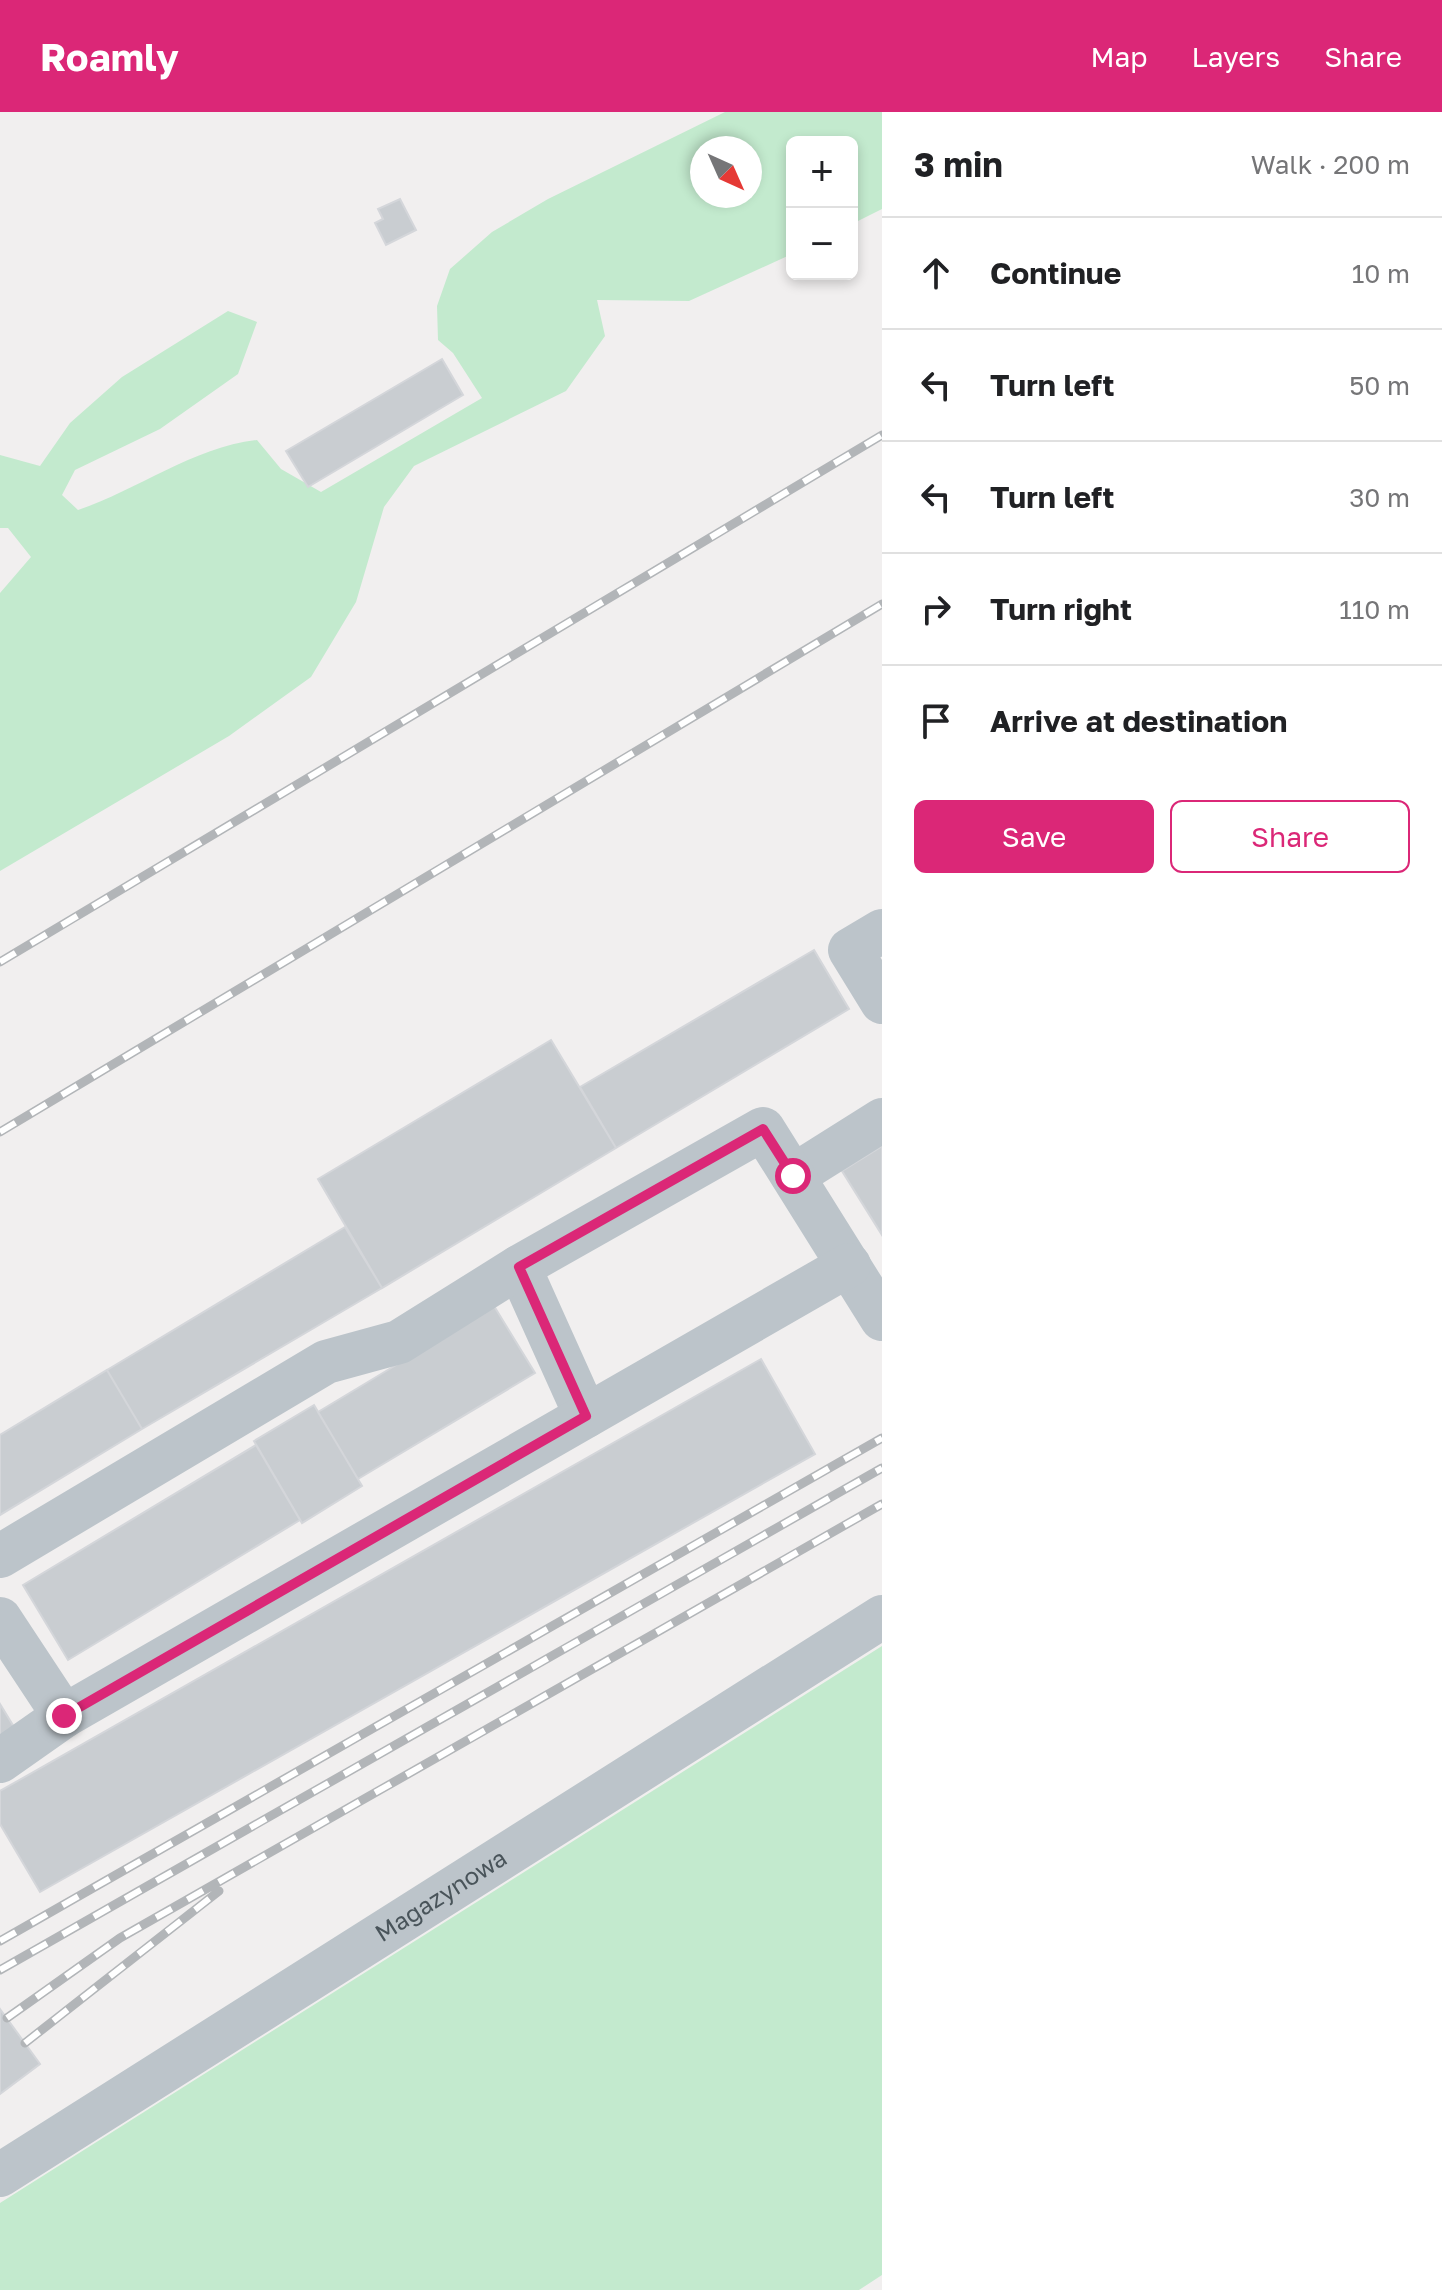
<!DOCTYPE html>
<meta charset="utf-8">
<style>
:root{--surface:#fff;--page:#f2f2f2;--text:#202124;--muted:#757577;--line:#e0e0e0;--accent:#db2777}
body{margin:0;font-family:"Golos Text",sans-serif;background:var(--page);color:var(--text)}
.controls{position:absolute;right:24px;top:24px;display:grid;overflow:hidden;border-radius:12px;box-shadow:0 4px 12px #0003}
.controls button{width:72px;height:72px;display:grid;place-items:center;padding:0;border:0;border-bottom:2px solid var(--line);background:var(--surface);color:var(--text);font:40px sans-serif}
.compass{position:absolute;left:690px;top:24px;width:72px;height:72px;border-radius:50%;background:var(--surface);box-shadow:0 4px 12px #0003;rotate:135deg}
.stop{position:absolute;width:24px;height:24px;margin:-18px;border:6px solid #db2777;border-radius:50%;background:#fff}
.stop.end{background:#db2777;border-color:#fff;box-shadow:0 2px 8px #0008}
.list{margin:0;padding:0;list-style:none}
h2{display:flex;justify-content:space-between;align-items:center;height:104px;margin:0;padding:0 32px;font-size:34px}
h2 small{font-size:26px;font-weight:400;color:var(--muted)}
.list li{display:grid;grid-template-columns:52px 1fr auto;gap:24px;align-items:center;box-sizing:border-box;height:112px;padding:0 32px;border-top:2px solid var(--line)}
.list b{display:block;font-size:30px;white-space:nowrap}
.list em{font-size:26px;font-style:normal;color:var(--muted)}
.actions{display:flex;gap:16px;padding:24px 32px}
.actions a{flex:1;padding:18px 0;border:2px solid var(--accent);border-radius:12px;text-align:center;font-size:28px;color:var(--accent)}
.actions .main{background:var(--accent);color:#fff}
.icon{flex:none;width:44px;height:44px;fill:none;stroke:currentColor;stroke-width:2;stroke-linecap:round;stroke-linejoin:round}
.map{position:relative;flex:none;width:882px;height:2178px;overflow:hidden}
header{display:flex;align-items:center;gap:48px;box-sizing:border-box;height:112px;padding:0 40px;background:var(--accent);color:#fff}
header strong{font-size:38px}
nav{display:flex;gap:44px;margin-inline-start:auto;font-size:28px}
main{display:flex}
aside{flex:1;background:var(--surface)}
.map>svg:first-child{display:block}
.green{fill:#c3eace;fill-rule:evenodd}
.building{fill:#c9cdd1;stroke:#d4d6da;stroke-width:2}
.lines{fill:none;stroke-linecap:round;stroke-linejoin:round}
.minor{stroke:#bcc4ca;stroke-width:44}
.rail-casing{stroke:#b2b5b8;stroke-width:9}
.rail{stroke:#fff;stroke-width:6;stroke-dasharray:18;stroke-linecap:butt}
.route{stroke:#db2777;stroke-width:10}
.labels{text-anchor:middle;stroke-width:6;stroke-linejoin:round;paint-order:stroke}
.street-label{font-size:24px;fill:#49545a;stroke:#fff}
</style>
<header>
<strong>Roamly</strong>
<nav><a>Map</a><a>Layers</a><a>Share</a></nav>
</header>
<main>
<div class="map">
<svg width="882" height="2178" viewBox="0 0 882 2178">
<rect width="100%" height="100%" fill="#f1efef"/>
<!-- green -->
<path class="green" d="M725,0H882V97L852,112V30H792V142L689,189L597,188L605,224L566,279L414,354L384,395L356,490L311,565L229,624L0,759V481L31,445L8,416H0V343L40,354L70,311L122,265L228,199L257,210L238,262L160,317L75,358L62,383L78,398C138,378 194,335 257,328L281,357L321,380L482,286L453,241L438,228L437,194L450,157L492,120L548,87ZM702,36H750V84H702Z
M882,1534V2163L859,2178H0V2091Z"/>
<!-- building -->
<path class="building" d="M400,87L416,118L386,133L375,111L383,107L378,97Z
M442,247L463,283L308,375L286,339Z
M814,838L849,897L616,1036L580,975Z
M551,928L616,1036L382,1176L318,1067Z
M882,1034V1123L842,1059Z
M345,1115L382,1176L142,1317L107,1258Z
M494,1194L535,1261L358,1367L318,1300Z
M761,1247L815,1342L40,1780L0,1712V1679Z
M107,1258L142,1317L0,1403V1323Z
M314,1293L362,1374L302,1411L254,1329Z
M256,1333L300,1408L68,1548L23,1473Z
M0,1592L22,1628L0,1641Z
M0,1897L40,1952L0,1982Z"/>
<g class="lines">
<!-- minor -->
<g class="minor">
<path d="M882,819L850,838L882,890"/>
<path d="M793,1064L882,1008"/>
<path d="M519,1155L586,1304"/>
<path d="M0,1444L326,1250L399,1230L519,1155L763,1017L882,1207"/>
<path d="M0,1507L64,1604L849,1153"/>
<path d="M0,1649L64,1604"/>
<path id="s1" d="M0,2063L882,1505"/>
</g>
<!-- rail casing -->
<g class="rail-casing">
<path id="rail" d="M0,850L882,323
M0,1020L882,492
M0,1829L882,1326
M0,1858L882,1356
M7,1906L120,1826L882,1392
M25,1931L219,1779"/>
</g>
<!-- rail -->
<use href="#rail" class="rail"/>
</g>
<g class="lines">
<!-- route -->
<path class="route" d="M64,1604L586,1304L519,1155L763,1017L793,1064"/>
</g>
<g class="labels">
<!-- street labels -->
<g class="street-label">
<text dy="8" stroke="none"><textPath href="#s1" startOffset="522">Magazynowa</textPath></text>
</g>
</g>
</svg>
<div class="controls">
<button>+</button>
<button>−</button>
</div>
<svg class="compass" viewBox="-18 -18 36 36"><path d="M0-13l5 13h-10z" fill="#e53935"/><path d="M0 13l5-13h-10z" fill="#757577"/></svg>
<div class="stop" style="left:793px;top:1064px"></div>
<div class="stop end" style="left:64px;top:1604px"></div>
</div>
<aside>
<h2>3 min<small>Walk · 200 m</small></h2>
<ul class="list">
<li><svg class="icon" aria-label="ahead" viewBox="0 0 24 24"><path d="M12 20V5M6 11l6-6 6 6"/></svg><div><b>Continue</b></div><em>10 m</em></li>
<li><svg class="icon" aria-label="left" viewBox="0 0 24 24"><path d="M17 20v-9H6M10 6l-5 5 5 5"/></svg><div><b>Turn left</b></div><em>50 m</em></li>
<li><svg class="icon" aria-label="left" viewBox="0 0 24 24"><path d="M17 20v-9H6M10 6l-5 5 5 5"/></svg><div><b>Turn left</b></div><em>30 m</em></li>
<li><svg class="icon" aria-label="right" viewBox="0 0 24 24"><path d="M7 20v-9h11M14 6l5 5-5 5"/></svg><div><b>Turn right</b></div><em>110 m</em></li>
<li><svg class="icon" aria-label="arrive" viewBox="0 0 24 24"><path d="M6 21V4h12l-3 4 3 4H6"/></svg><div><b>Arrive at destination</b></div></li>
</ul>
<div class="actions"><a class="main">Save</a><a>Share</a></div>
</aside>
</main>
